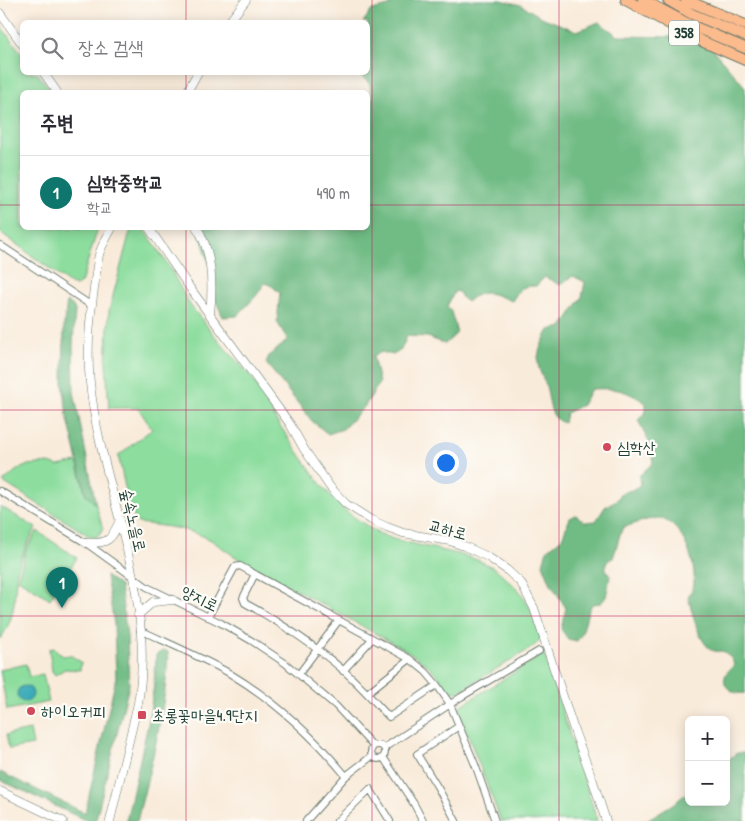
<!DOCTYPE html>
<html lang="ko">
<meta charset="utf-8">
<style>
:root{--surface:#fff;--page:#f7f7f7;--text:#2b2b33;--muted:#7c7c81;--line:#e1e1e2;--accent:#0f766e}
body{margin:0;font-family:"Patrick Hand","Poor Story",sans-serif;background:var(--page);color:var(--text)}
.controls{position:absolute;right:15px;bottom:15px;display:grid;overflow:hidden;border-radius:8px;box-shadow:0 2px 12px #0003}
.controls button{width:45px;height:45px;display:grid;place-items:center;padding:0;border:0;border-bottom:1px solid var(--line);background:var(--surface);color:var(--text);font:25px sans-serif}
.you{position:absolute;left:445px;top:462px;width:18px;height:18px;margin:-12px;border:4px solid #fff;border-radius:50%;background:#1a73e8;box-shadow:0 0 0 8px #1a73e833}
.badge{display:grid;place-items:center;width:32px;height:32px;border-radius:50%;background:var(--accent);color:#fff;font-size:16px;font-weight:700}
.pin{position:absolute;translate:-50% -41px;filter:drop-shadow(0 1px 2px #0008)}
.pin::after{content:'';position:absolute;top:26px;width:18px;height:15px;background:inherit;clip-path:polygon(0 0,100% 0,50% 100%)}
.list{margin:0;padding:0;list-style:none}
h2{display:flex;justify-content:space-between;align-items:center;height:65px;margin:0;padding:0 20px;font-size:21px}
h2 small{font-size:16px;font-weight:400;color:var(--muted)}
.list li{display:grid;grid-template-columns:32px 1fr auto;gap:15px;align-items:center;box-sizing:border-box;height:75px;padding:0 20px;border-top:1px solid var(--line)}
.list b{display:block;font-size:19px;white-space:nowrap}
.list p{margin:0;font-size:16px;white-space:nowrap;color:var(--muted)}
.list em{font-size:16px;font-style:normal;color:var(--muted)}
.icon{flex:none;width:28px;height:28px;fill:none;stroke:currentColor;stroke-width:2;stroke-linecap:round;stroke-linejoin:round}
.map{position:relative;flex:none;width:745px;height:821px;overflow:hidden}
.search{position:absolute;background:var(--surface);box-shadow:0 2px 12px #0003;left:20px;top:20px;width:350px;height:55px;display:flex;align-items:center;gap:12px;box-sizing:border-box;padding:0 18px;border-radius:8px;color:var(--muted);font-size:19px}
.panel{position:absolute;background:var(--surface);box-shadow:0 2px 12px #0003;left:20px;top:90px;width:350px;height:140px;border-radius:8px}
.map>svg:first-child{display:block}
.green{fill:#8cdd9e;stroke:#568d69}
.forest{fill:#71bc85;stroke:#487c5c}
.water{fill:#3baab8;stroke:#2d7476}
.lines{fill:none;stroke-linecap:round;stroke-linejoin:round}
.minor-casing{stroke:#6b7a6e;stroke-width:8}
.tertiary-casing{stroke:#6b7a6e;stroke-width:9}
.trunk-casing{stroke:#6b7a6e;stroke-width:12}
.minor{stroke:#fff;stroke-width:6}
.tertiary{stroke:#fff;stroke-width:8}
.trunk{stroke:#fbbb8d;stroke-width:10}
.grid{fill:none;stroke:#c2185b;stroke-width:1;stroke-opacity:0.55}
.poi-dot{fill:#d1495b;stroke:#fdfcf7;stroke-width:2}
.labels{text-anchor:middle;stroke-width:4.5;stroke-linejoin:round;paint-order:stroke}
.shield{fill:#fdfcf7;stroke:#62766e;stroke-width:1}
.shield-label{font-size:15px;font-weight:bold;fill:#1f3d34}
.poi-label{font-size:16px;fill:#1f3d34;stroke:#fdfcf7;text-anchor:start}
.street-label{font-size:16px;fill:#1f3d34;stroke:#fdfcf7}
</style>
<div class="map">
<svg width="745" height="821" viewBox="0 0 745 821">
<rect width="100%" height="100%" fill="#fdfcf7"/>
<filter id="ink" filterUnits="userSpaceOnUse"><feTurbulence type="fractalNoise" baseFrequency=".02" numOctaves="2"/><feDisplacementMap in="SourceGraphic" scale="10" xChannelSelector="R" yChannelSelector="G"/><feConvolveMatrix kernelMatrix="1 2 1 2 8 2 1 2 1" color-interpolation-filters="sRGB"/></filter>
<filter id="wash" filterUnits="userSpaceOnUse"><feTurbulence type="fractalNoise" baseFrequency=".0096" numOctaves="4" result="noise"/><feDisplacementMap in="SourceGraphic" scale="20" xChannelSelector="R" yChannelSelector="G"/><feGaussianBlur stdDeviation="1.12" result="paint"/><feColorMatrix in="noise" values="0 0 0 0 0 0 0 0 0 0 0 0 0 0 0 0 0 1.4 0 .05"/><feComposite in="paint" operator="in"/></filter>
<g filter="url(#wash)">
<rect width="100%" height="100%" fill="#f9ebda"/>
<!-- green -->
<path class="green" d="M0,25L22,54V72L37,73L52,92H22V228H98L81,283L76,286L70,284L0,232Z
M135,228L141,229L147,233L168,265L190,305L224,347L249,374L262,393L276,420L303,459L323,487L344,510L376,532L393,539L458,554L478,560L496,569L519,590L531,610L540,636V640L533,647L458,692H453L447,688L438,676L427,665L409,652L234,556C226,551 219,545 211,540C189,528 163,526 138,523C129,515 122,470 118,456L152,429L138,408H109L106,363L109,311L129,235L131,230Z
M77,462L86,495L96,505L103,529L97,537H91L3,482L17,470L28,465L49,463L58,466Z
M0,506L36,528C29,541 22,553 18,568C12,596 19,613 0,639Z
M37,531L77,558L50,599L18,579L25,552Z
M54,648L63,656L70,655L81,662L80,670L65,669L55,675L52,671L49,649Z
M544,654L596,817L597,821H501L459,712L460,706Z
M26,664L29,677L43,674L49,702L7,710L0,670Z
M30,730L33,745L9,749L6,735Z"/>
<!-- forest -->
<path class="forest" d="M393,0H501L521,5L541,17L577,31L599,22L618,36L680,37L709,45L745,87V693C734,695 720,687 726,674C728,671 732,668 734,664L731,658L723,651C719,651 715,652 712,650C698,642 692,611 688,597C690,592 694,588 694,583C696,562 683,526 662,519C651,516 634,525 623,527C618,538 617,547 613,558C604,561 604,569 610,576L606,597L601,603L592,604C584,616 586,631 577,641L568,639L561,629L566,608L551,584L543,564L547,550L562,538L570,518L576,515L585,522L596,521L605,507L618,499L621,493L632,490L640,485L639,476L653,463L650,444L638,420L646,412V403C624,389 616,388 591,389L582,405L566,413L564,423C548,418 550,400 546,386C544,379 539,371 538,364C537,351 543,341 549,330L562,327L582,297L585,282L573,276L560,285L545,277L536,286C520,286 520,289 512,301C493,294 483,287 467,302L462,298L459,292L455,291L447,306L451,311L457,333L445,344L428,337L407,336L401,350L393,355L382,352L373,356L379,383L365,406L343,429L328,434L312,421L266,363L269,356L288,340L277,322L280,293L272,286L265,283L256,296L237,316L223,317L215,299L211,269L198,228H368V114L373,104L370,84L358,73L368,72V22H363L372,10L389,6Z
M67,301L73,306L75,310L73,346L74,392L96,505L86,495L67,415L63,383L64,324Z
M106,576L120,586L127,636L129,685L96,819L93,821H87L0,780V772L85,813L116,678L114,624Z
M164,650L168,652C166,710 151,765 137,821H126L149,720L154,684L156,655Z
M737,753H745V821H645L676,802L689,791V802H726V761Z"/>
<!-- water -->
<path class="water" d="M17 694a8 8 0 1 1 16 0a8 8 0 1 1-16 0Z"/>
</g>
<g filter="url(#ink)">
<g class="lines">
<!-- minor casing -->
<g class="minor-casing">
<path id="minor" d="M0,245L92,306
M0,491L86,543L147,587L221,623L252,641L285,663L336,706L373,746
M255,574L243,598L245,603C279,622 313,644 343,670C359,684 374,701 389,717L437,685
M208,617L235,567L240,566L410,659L426,672L437,685L450,704L476,767L495,821
M140,630C170,644 201,657 229,673C274,700 313,736 346,776
M343,671L372,639
M299,674L339,620
M367,693L410,659
M371 752a7 7 0 1 1 14 0a7 7 0 1 1-14 0Z
M384,748L461,697L539,651
M383,757L414,804L423,821
M306,821L346,776L372,756
M337,821L370,789L390,821
M456,821L438,788L417,754L459,726"/>
</g>
<!-- tertiary casing -->
<g class="tertiary-casing">
<path id="tertiary" d="M0,13L22,44
M229,22L246,0
M43,72L57,92
M187,92L198,72
M149,228L190,288L290,424L304,449L330,487L346,504L371,520L387,527L403,533L450,541L464,546L488,557L507,570L521,583L534,608L575,733L592,778L606,821
M197,228C213,252 213,285 210,314
M86,543C109,544 111,540 120,520
M138,615L153,602L173,600
M0,791L63,821
M110,821L138,703C157,594 101,489 90,383C87,354 89,325 93,296C95,283 96,268 99,255C101,246 108,236 112,228"/>
</g>
<!-- trunk casing -->
<g class="trunk-casing">
<path id="trunk" d="M626,0L699,40L745,60
M643,0L688,24L745,48
M668,0L692,14L745,36
M686,0L745,25"/>
</g>
<!-- minor -->
<use href="#minor" class="minor"/>
<!-- tertiary -->
<use href="#tertiary" class="tertiary"/>
<!-- trunk -->
<use href="#trunk" class="trunk"/>
</g>
</g>
<!-- grid -->
<path class="grid" d="M186,0V22M372,0V821M559,0V821M186,72V92M0,205H22M368,205H745M186,228V821M0,410H745M0,616H745"/>
<!-- markers -->
<g class="poi-dot">
<circle cx="607" cy="447" r="5"/>
<circle cx="31" cy="711" r="5"/>
<rect x="137" y="710" width="10" height="10" rx="2.5"/>
</g>
<g class="labels">
<!-- shield labels -->
<rect class="shield" x="669" y="20.5" width="30" height="25" rx="4"/>
<g class="shield-label">
<text x="684" y="38">358</text>
</g>
<!-- poi labels -->
<g class="poi-label">
<text x="617" y="453">심학산</text>
<text x="41" y="717">하이오커피</text>
<text x="152" y="721">초롱꽃마을4.9단지</text>
</g>
<!-- street labels -->
<g class="street-label">
<text transform="translate(134 520) rotate(77)" y="6">숲속노을로</text>
<text transform="translate(448 529) rotate(15)" y="6">교하로</text>
<text transform="translate(200 598) rotate(26)" y="6">양지로</text>
</g>
</g>
</svg>
<div class="controls">
<button>+</button>
<button>−</button>
</div>
<div class="you"></div>
<div class="pin badge" style="left:62px;top:608px">1</div>
<div class="search"><svg class="icon" aria-label="search" viewBox="0 0 24 24"><circle cx="10" cy="10" r="6"/><path d="M15 15l6 6"/></svg>장소 검색</div>
<section class="panel">
<h2>주변<small></small></h2>
<ul class="list">
<li><span class="badge">1</span><div><b>심학중학교</b><p>학교</p></div><em>490 m</em></li>
</ul>
</section>
</div>
